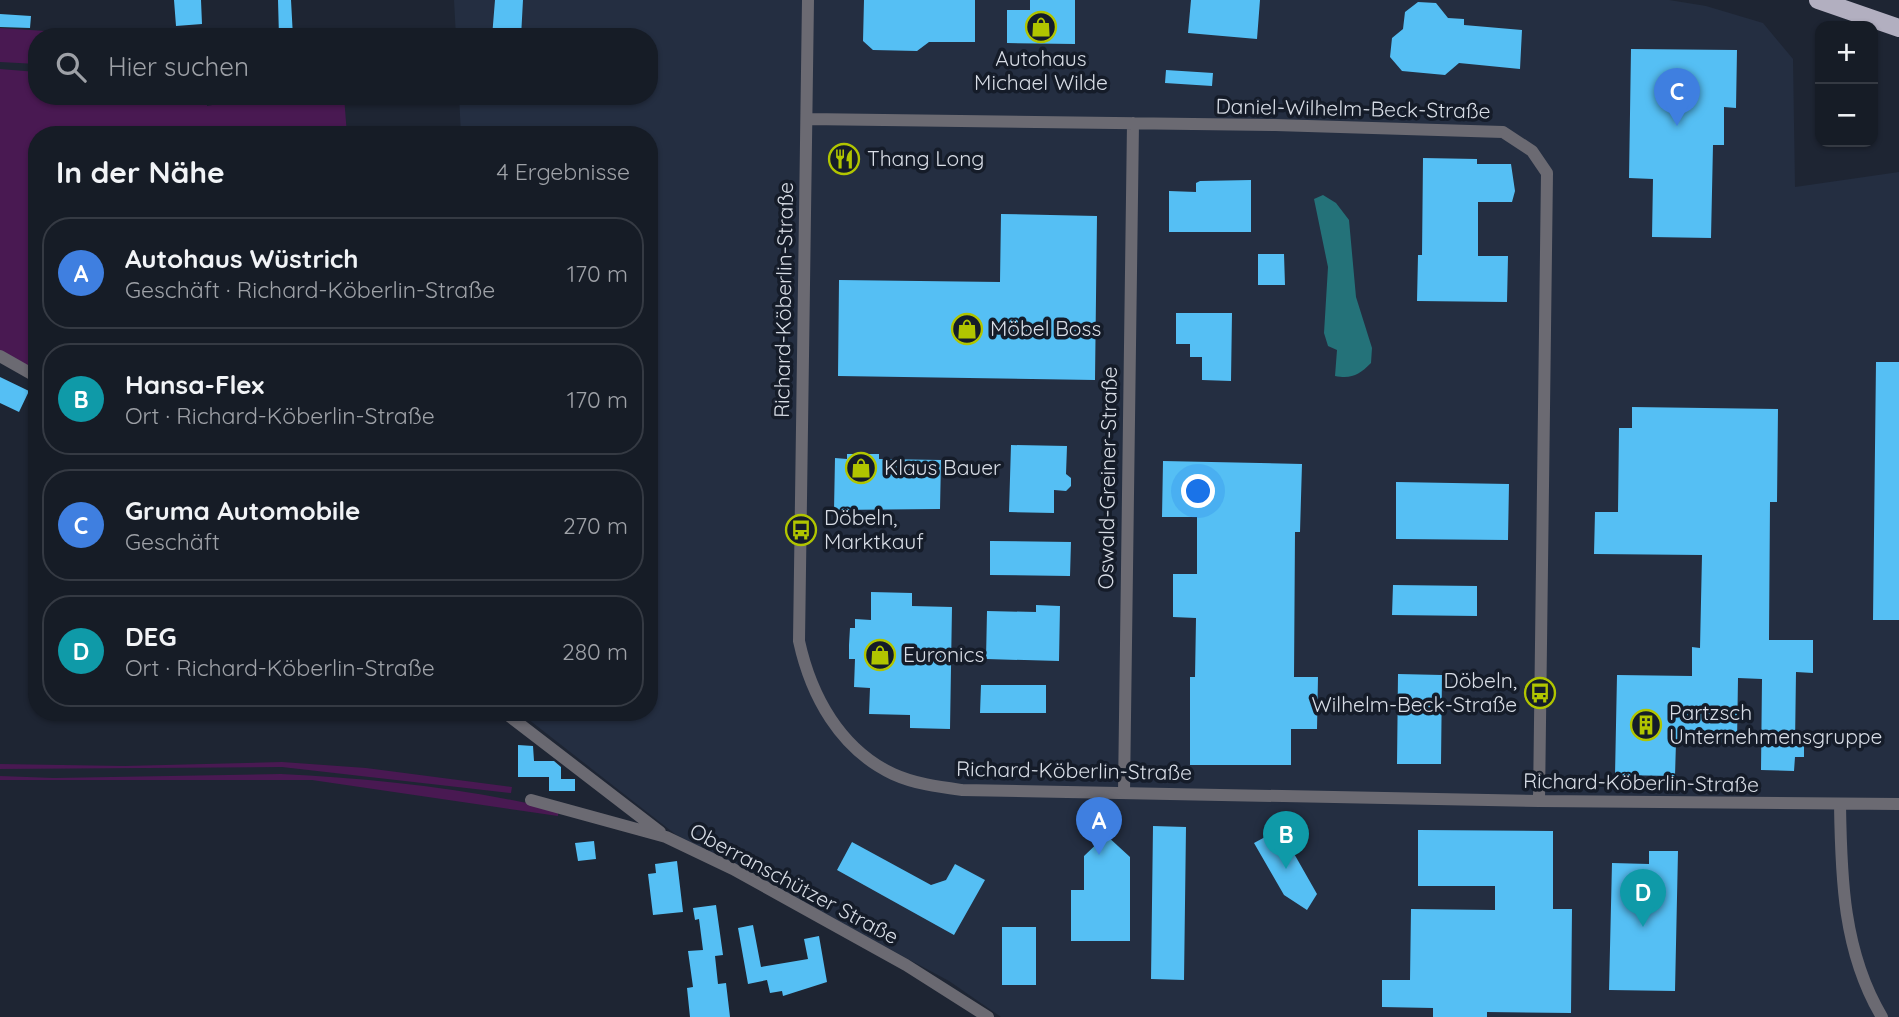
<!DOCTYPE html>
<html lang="de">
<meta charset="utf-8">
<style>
:root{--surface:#161c26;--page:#232932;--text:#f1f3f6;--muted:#9ea1a7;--line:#353a43;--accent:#8c9099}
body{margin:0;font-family:Quicksand,sans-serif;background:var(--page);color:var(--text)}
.controls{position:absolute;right:21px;top:21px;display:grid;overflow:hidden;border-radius:14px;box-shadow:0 2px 5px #0004}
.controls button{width:63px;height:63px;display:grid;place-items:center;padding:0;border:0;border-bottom:2px solid var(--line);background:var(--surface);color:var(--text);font:35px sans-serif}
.you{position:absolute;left:1199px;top:492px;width:24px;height:24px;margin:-18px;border:5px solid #fff;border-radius:50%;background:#1a73e8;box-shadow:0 0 0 10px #1a73e833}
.badge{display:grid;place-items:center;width:46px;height:46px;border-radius:50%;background:var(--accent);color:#fff;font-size:23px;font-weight:700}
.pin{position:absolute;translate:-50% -58px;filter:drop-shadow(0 2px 4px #0008)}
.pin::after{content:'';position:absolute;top:37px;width:24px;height:21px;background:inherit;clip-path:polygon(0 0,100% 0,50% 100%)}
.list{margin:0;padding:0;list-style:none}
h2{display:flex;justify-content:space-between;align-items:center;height:91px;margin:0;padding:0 28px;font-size:30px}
h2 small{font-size:23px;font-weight:400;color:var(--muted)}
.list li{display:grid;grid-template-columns:46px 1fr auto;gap:21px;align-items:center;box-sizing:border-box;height:112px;margin:0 14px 14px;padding:0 14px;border:2px solid var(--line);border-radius:28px}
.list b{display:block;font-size:26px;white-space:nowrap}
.list p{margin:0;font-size:23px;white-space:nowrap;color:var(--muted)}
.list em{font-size:23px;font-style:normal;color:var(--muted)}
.icon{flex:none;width:38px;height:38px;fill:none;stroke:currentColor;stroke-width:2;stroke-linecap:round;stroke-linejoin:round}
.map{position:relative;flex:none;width:1899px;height:1017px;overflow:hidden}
.search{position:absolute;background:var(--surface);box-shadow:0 2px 5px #0004;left:28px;top:28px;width:630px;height:77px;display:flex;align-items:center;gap:18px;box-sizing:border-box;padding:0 24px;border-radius:28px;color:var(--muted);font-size:26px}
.panel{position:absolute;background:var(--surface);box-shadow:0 2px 5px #0004;left:28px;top:126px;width:630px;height:595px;border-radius:28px}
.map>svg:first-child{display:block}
.built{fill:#242e41}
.green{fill:#491952}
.water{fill:#247279}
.building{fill:#55bff4}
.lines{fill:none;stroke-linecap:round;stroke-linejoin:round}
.street{stroke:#6b6a72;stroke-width:12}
.primary{stroke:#b2afc0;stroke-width:18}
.labels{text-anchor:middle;stroke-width:7;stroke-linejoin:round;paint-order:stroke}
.poi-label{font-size:21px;fill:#d8dde6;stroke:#151c29;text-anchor:start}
.street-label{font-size:21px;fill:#d8dde6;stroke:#151c29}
</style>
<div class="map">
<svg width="1899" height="1017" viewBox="0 0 1899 1017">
<rect width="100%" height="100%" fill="#1e2533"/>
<!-- built -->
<path class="built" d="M454,0H1669L1706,6L1763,23L1793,59L1795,187L1899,172V1017H1001L949,981L675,834L519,712H649V135H461L459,96H649V37H456Z"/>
<!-- green -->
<path class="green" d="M0,28L135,37H37V64L0,62Z
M0,69L37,72V96H207V106L258,96H344L347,135H37V373L0,351Z
M282,762L366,768L512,787L511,793L282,767L0,769V764L124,766Z
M281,774C371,778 470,789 558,810V816L312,780H0V776L54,778Z"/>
<!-- water -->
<path class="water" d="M1323,195L1336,203L1349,220L1356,297L1372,348L1371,363C1359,375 1352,379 1335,376L1337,350L1328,346L1324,333L1328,267L1314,199Z"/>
<!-- building -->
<path class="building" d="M174,0H201L202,24L176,26Z
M278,0H291L293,37H279Z
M495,0H523L521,37H492Z
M864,0H975V42H929L917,51L873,50L863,41Z
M1030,0H1075V44L1007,43V10H1030Z
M1191,0H1260L1257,39L1188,33Z
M1418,2L1436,3L1448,18L1464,19V25L1522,30L1520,69L1459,63L1445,75L1402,71L1390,57L1392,38L1403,29L1405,12Z
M0,14L31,16L30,28L0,27Z
M1631,49L1737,50L1736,108L1724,107V145H1713L1711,238L1652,237L1653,179L1629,178Z
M1166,70L1213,73L1212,86L1165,83Z
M1423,158L1477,159V164H1511L1515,191L1512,202H1478V256H1508L1507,302L1417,301L1418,255H1422Z
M1251,180V232H1169V191L1196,192V183L1200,181Z
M1001,214L1097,216L1095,380L838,376L839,280L1000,282Z
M1258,254H1284L1285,285H1258Z
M1176,313H1232L1231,381L1202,380V357H1190V344H1176Z
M1876,362H1899V620H1873Z
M0,377L29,391L19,412L0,403Z
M1632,407L1778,409L1777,502H1770L1769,640H1813V673L1796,672L1795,744H1804V757H1795L1794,771L1761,770L1762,679L1738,678L1737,743L1676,742L1675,776L1615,775L1617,675L1692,676V647L1700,648L1702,555L1594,554L1595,512H1618L1619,428H1632Z
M1011,445L1067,446L1066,474L1071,478V486L1066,491L1054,490V513L1009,512Z
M847,454H879V459L941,460L940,509L834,510L835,458L847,459Z
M1163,461L1302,464L1300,532H1295L1294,677H1318L1317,729H1291V765H1190V677H1195L1196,618L1173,617V574H1197V517H1162Z
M1396,482L1509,484L1508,540L1396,539Z
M990,541L1071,542L1070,576L990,575Z
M1393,585L1477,586V616L1392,615Z
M871,592L912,593V606L952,607L950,729L910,728V715L869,714L870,688L854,687L855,659H849V645L850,628H855V619L871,620Z
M1036,605L1060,606L1059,661L986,659L987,611L1036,612Z
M1398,674L1442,675L1441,764H1397Z
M981,685H1046V713H980Z
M518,745L533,746L534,761H554L561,767V779H575V791H549V777H518Z
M1153,826L1186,827L1184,980L1151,979Z
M1280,829L1317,894L1307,910L1284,895L1254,843Z
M1418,830L1553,831V909H1572L1571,1013L1487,1012V1017H1433V1008L1382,1007V980H1410L1411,909L1495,910V886H1418Z
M1106,835L1130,857V941H1071V890H1084V856Z
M594,841L596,859L578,861L575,843Z
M852,842L931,885L946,880L955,864L985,880L954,935L837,870Z
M1649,851H1678L1675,991L1609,990L1612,863L1649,864Z
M677,861L683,912L653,915L648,874L656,873L655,864Z
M716,905L723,955L715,956L718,984L726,983L730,1017H690L687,988L693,987L688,951L703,950L699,919L695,920L693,908Z
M753,925L761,967L808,959L804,939L819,936L827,982L783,996L782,991L770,993L767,980L748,984L738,928Z
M1002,927H1036V985H1002Z"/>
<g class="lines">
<!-- street -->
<path class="street" d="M808,0L799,641C811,696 840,749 893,774C915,784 939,787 962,790L1539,801L1899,804
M807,119L1275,125L1503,132L1532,151L1547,173L1539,801
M0,356L37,377
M504,712L660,832
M1124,792L1133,123
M531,800L666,837L733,869L906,965L988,1017
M1840,804C1841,877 1843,952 1882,1017"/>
<!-- primary -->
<path class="primary" d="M1818,0L1899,28"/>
</g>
<!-- icons -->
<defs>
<g id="shop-ring" transform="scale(1.575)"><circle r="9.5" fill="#151c29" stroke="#b1c500" stroke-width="1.5"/><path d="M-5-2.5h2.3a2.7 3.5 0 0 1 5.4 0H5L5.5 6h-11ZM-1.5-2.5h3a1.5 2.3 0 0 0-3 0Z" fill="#b1c500"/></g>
<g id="restaurant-ring" transform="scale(1.575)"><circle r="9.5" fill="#151c29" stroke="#b1c500" stroke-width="1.5"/><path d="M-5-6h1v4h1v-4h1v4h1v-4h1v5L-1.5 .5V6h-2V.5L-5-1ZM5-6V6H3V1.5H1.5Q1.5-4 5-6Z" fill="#b1c500"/></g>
<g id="bus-ring" transform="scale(1.575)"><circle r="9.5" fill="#151c29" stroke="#b1c500" stroke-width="1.5"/><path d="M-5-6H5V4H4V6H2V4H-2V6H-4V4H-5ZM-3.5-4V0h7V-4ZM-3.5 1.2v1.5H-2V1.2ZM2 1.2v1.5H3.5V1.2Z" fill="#b1c500"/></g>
<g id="building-ring" transform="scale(1.575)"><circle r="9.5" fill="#151c29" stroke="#b1c500" stroke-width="1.5"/><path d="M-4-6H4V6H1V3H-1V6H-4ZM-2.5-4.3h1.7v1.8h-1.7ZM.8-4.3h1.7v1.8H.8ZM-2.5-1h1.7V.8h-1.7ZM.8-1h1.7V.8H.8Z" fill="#b1c500"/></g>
</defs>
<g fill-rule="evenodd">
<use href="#shop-ring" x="1041" y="27"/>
<use href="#restaurant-ring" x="844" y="159"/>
<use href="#shop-ring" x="967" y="329"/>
<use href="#shop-ring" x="861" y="468"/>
<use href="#bus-ring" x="801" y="530"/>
<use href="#shop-ring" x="880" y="655"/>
<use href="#bus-ring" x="1540" y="693"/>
<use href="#building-ring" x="1646" y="725"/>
</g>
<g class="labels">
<!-- poi labels -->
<g class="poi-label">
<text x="1041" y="66" text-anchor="middle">Autohaus<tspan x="1041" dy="24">Michael Wilde</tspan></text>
<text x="867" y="166">Thang Long</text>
<text x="990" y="336">Möbel Boss</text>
<text x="884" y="475">Klaus Bauer</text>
<text x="824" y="525">Döbeln,<tspan x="824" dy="24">Marktkauf</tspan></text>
<text x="903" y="662">Euronics</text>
<text x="1517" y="688" text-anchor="end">Döbeln,<tspan x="1517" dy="24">Wilhelm-Beck-Straße</tspan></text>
<text x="1669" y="720">Partzsch<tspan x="1669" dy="24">Unternehmensgruppe</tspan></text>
</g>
<!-- street labels -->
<g class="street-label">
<text transform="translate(1353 109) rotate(1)" y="7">Daniel-Wilhelm-Beck-Straße</text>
<text transform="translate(784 300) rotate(-89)" y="7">Richard-Köberlin-Straße</text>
<text transform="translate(1108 478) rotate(-89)" y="7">Oswald-Greiner-Straße</text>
<text transform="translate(1074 771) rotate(1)" y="7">Richard-Köberlin-Straße</text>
<text transform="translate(1641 783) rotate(1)" y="7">Richard-Köberlin-Straße</text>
<text transform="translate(794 884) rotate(28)" y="7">Oberranschützer Straße</text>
</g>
</g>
</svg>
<div class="controls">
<button>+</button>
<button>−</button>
</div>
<div class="you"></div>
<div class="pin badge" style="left:1099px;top:855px;background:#3f7fe0">A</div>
<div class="pin badge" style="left:1286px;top:869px;background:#0f9aa8">B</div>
<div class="pin badge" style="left:1677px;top:126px;background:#3f7fe0">C</div>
<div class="pin badge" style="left:1643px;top:927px;background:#0f9aa8">D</div>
<div class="search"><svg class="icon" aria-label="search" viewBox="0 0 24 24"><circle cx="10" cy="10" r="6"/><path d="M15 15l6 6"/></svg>Hier suchen</div>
<section class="panel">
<h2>In der Nähe<small>4 Ergebnisse</small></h2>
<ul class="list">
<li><span class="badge" style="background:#3f7fe0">A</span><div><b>Autohaus Wüstrich</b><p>Geschäft · Richard-Köberlin-Straße</p></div><em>170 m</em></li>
<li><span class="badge" style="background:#0f9aa8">B</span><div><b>Hansa-Flex</b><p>Ort · Richard-Köberlin-Straße</p></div><em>170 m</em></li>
<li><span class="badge" style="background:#3f7fe0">C</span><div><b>Gruma Automobile</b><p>Geschäft</p></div><em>270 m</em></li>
<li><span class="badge" style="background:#0f9aa8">D</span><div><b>DEG</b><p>Ort · Richard-Köberlin-Straße</p></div><em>280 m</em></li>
</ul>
</section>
</div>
